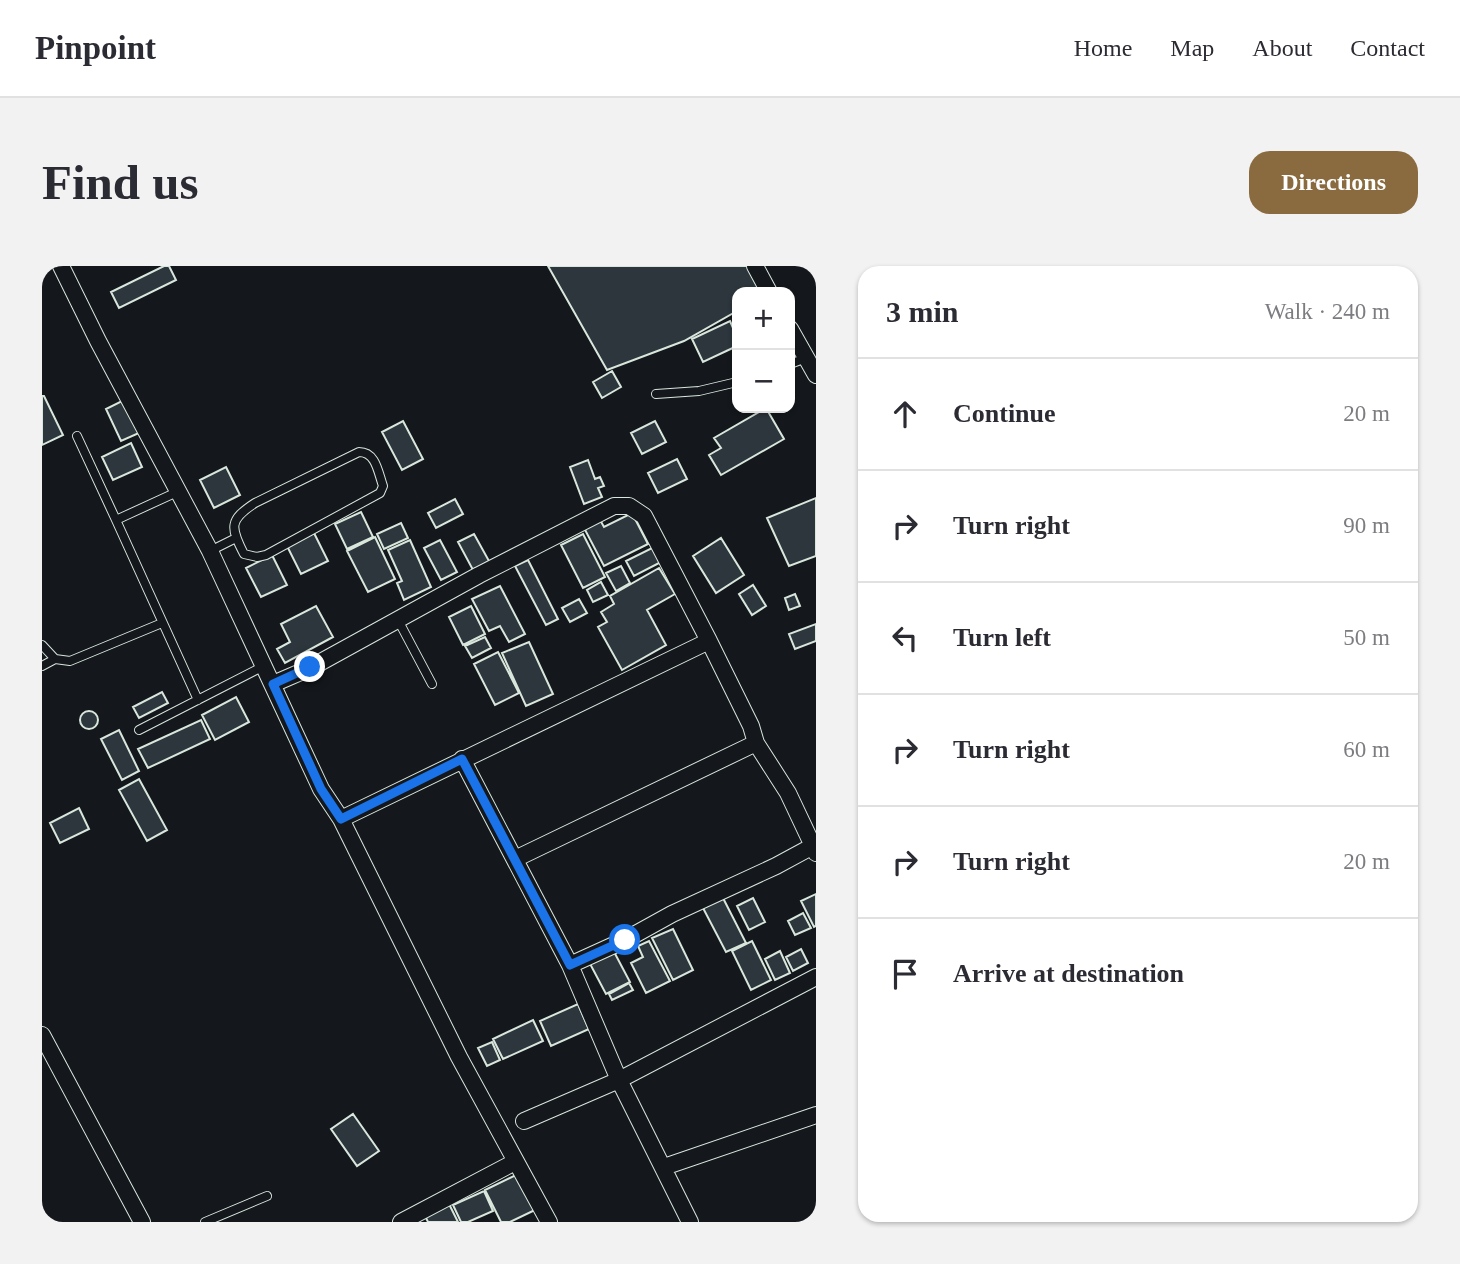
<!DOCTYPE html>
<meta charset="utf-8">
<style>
:root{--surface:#fff;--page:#f2f2f3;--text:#2b2b33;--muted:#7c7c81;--line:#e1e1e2;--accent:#8a6a3f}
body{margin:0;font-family:Georgia,serif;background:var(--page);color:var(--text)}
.controls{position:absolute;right:21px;top:21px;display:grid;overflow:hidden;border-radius:14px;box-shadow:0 2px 5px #0004}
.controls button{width:63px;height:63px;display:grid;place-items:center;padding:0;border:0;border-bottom:2px solid var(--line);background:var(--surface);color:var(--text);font:35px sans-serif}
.stop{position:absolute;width:21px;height:21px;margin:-16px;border:5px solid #1a73e8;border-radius:50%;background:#fff}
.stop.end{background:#1a73e8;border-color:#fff;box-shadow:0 2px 7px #0008}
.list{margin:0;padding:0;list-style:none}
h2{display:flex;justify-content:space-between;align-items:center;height:91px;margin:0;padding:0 28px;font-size:30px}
h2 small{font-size:23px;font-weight:400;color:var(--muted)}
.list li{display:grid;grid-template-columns:46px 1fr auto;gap:21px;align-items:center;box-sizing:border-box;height:112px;padding:0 28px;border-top:2px solid var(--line)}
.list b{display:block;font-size:26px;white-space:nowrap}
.list em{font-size:23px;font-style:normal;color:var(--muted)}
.icon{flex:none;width:38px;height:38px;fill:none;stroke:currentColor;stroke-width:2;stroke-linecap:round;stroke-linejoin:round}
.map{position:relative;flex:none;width:774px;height:956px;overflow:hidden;border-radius:21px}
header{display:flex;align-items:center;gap:42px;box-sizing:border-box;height:98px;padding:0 35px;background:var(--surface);border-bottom:2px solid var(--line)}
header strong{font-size:33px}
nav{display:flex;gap:38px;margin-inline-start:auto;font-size:24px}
.intro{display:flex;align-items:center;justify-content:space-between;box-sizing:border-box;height:168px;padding:0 42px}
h1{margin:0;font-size:49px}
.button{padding:18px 32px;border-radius:21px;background:var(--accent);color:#fff;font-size:24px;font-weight:700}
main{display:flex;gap:42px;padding:0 42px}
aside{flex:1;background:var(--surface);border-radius:21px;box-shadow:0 2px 5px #0004}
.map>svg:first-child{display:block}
.building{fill:#2c363c;stroke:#d8e6dc;stroke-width:2}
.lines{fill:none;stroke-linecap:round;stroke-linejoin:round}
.lane-casing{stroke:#d8e6dc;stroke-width:10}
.street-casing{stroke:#d8e6dc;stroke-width:18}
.lane{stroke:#14181c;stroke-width:8}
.street{stroke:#14181c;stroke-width:16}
.route{stroke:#1a73e8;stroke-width:9}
</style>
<header>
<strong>Pinpoint</strong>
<nav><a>Home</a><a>Map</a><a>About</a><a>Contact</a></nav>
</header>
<div class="intro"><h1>Find us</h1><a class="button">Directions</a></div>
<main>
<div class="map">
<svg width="774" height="956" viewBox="0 0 774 956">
<rect width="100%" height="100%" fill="#14181c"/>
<!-- building -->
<path class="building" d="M122,0H127L134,14L77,42L69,26Z
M506,0H707L722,26H695V45L642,75L565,104Z
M688,55L695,71V80L661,96L650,73Z
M570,105L579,121L560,132L551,116Z
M0,130H2L21,169L0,179Z
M82,134L97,167L79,175L64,143Z
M724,142L742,173L679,209L667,189L679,182L672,172Z
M361,155L381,193L360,204L340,166Z
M613,155L624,176L600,188L589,167Z
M89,177L100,201L71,214L60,191Z
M635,193L645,213L616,227L606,207Z
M546,194L553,213L558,211L562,220L556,222L560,231L542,238L528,201Z
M184,201L198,229L172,242L158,214Z
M774,232V290L747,300L725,252Z
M413,233L421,248L394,262L386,247Z
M319,246L331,271L305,283L293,258Z
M590,247L606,278L562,300L541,260L557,252L562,261Z
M359,257L366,272L342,283L335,268Z
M272,267L286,295L259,308L245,280Z
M432,268L447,295L431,304L416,276Z
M541,268L563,311L541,322L519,279Z
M333,271L353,313L326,326L305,285Z
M679,272L702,309L674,327L651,290Z
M368,274L389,321L362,334L355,317L360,315L346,284Z
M398,274L415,306L399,314L382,282Z
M614,280L621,295L592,310L584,295Z
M230,289L245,319L219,331L204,302Z
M486,294L516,353L504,359L473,300Z
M579,300L588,317L574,325L564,307Z
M617,302L633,328L605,344L624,379L580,404L556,361L565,356L559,346L572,338L568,330Z
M559,316L566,329L551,336L545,324Z
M711,319L724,340L710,349L697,328Z
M458,320L483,368L467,376L458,360L447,365L430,333Z
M753,328L758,340L747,344L743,332Z
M537,333L545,347L528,356L520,342Z
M274,340L291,371L243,397L235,383L248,376L239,358Z
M429,340L443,368L421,379L407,351Z
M774,358V375L753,383L747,368Z
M443,371L449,382L430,392L423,380Z
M487,376L511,428L484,440L460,387Z
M456,386L477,427L453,439L432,398Z
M120,426L126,437L97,452L91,441Z
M194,431L207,456L173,474L160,449Z
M38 454a9 9 0 1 1 18 0a9 9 0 1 1-18 0Z
M159,454L168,473L106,502L96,483Z
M77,464L97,505L80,514L59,473Z
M97,513L125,564L105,575L77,524Z
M37,542L47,563L18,577L8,557Z
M774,628V660L772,661L759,635Z
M681,632L704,677L684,686L661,642Z
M711,632L723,656L707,664L695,640Z
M761,647L769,662L753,669L746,655Z
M631,663L651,704L631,714L610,672Z
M607,675L628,715L604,727L589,697L601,691L596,680Z
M710,675L729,714L709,724L690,685Z
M570,682L588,716L564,728L546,694Z
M759,683L766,697L751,705L744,691Z
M738,685L748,707L733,714L723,693Z
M587,717L591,724L570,734L567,728Z
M536,738L547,763L509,780L498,755Z
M491,754L501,775L461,793L451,773Z
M450,776L458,794L445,800L436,782Z
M311,848L337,885L315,900L289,863Z
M476,908L493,944L468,956H459L443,924Z
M442,925L451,945L426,956H419L411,939Z
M407,938L416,956H386L383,950Z"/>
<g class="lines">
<!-- lane casing -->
<g class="lane-casing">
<path id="lane" d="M748,98L764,92
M614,128L657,125L695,116
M35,170L74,254
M317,186C334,186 336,206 341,220L338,227L224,289L215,291L202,288C188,261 187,254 213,237Z
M135,226L74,254L156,434
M168,285L194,272
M356,354L390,418
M0,379L13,393L28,395L120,357
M0,400L13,393
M97,464L222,400
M163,956L225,930"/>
</g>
<!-- street casing -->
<g class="street-casing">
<path id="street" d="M19,0L56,75L168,285L279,523L299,553L417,791L507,956
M713,0L727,26
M748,63L774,109
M667,375L709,460L714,477L746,527L771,580
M231,418L268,402L437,309L572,240H587L602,250L667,375L299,553
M420,493L528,699L577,814L648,956
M473,593L714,477
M528,699L583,674L630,648L734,600L771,580L774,587
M0,769L100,956
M482,855L577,814L774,711
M622,901L774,849
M359,956L473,896"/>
</g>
<!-- lane -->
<use href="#lane" class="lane"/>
<!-- street -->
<use href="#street" class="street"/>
</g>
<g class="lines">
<!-- route -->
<path class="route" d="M268,401L231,418L279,523L299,553L420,493L528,699L583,674"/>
</g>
</svg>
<div class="controls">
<button>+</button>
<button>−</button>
</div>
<div class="stop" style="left:583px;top:674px"></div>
<div class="stop end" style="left:268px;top:401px"></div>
</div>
<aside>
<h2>3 min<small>Walk · 240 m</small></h2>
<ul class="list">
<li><svg class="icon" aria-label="ahead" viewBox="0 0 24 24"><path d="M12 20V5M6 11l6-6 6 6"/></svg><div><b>Continue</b></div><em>20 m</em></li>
<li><svg class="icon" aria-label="right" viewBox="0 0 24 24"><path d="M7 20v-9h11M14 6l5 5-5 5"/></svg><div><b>Turn right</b></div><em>90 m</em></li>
<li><svg class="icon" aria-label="left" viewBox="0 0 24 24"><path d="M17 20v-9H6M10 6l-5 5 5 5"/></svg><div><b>Turn left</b></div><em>50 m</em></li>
<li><svg class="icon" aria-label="right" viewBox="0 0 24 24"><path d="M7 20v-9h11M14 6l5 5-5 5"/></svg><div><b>Turn right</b></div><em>60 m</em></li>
<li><svg class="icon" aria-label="right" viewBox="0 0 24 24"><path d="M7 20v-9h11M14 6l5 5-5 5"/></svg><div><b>Turn right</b></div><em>20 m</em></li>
<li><svg class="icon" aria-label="arrive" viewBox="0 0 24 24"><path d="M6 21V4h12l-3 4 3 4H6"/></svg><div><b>Arrive at destination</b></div></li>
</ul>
</aside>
</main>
